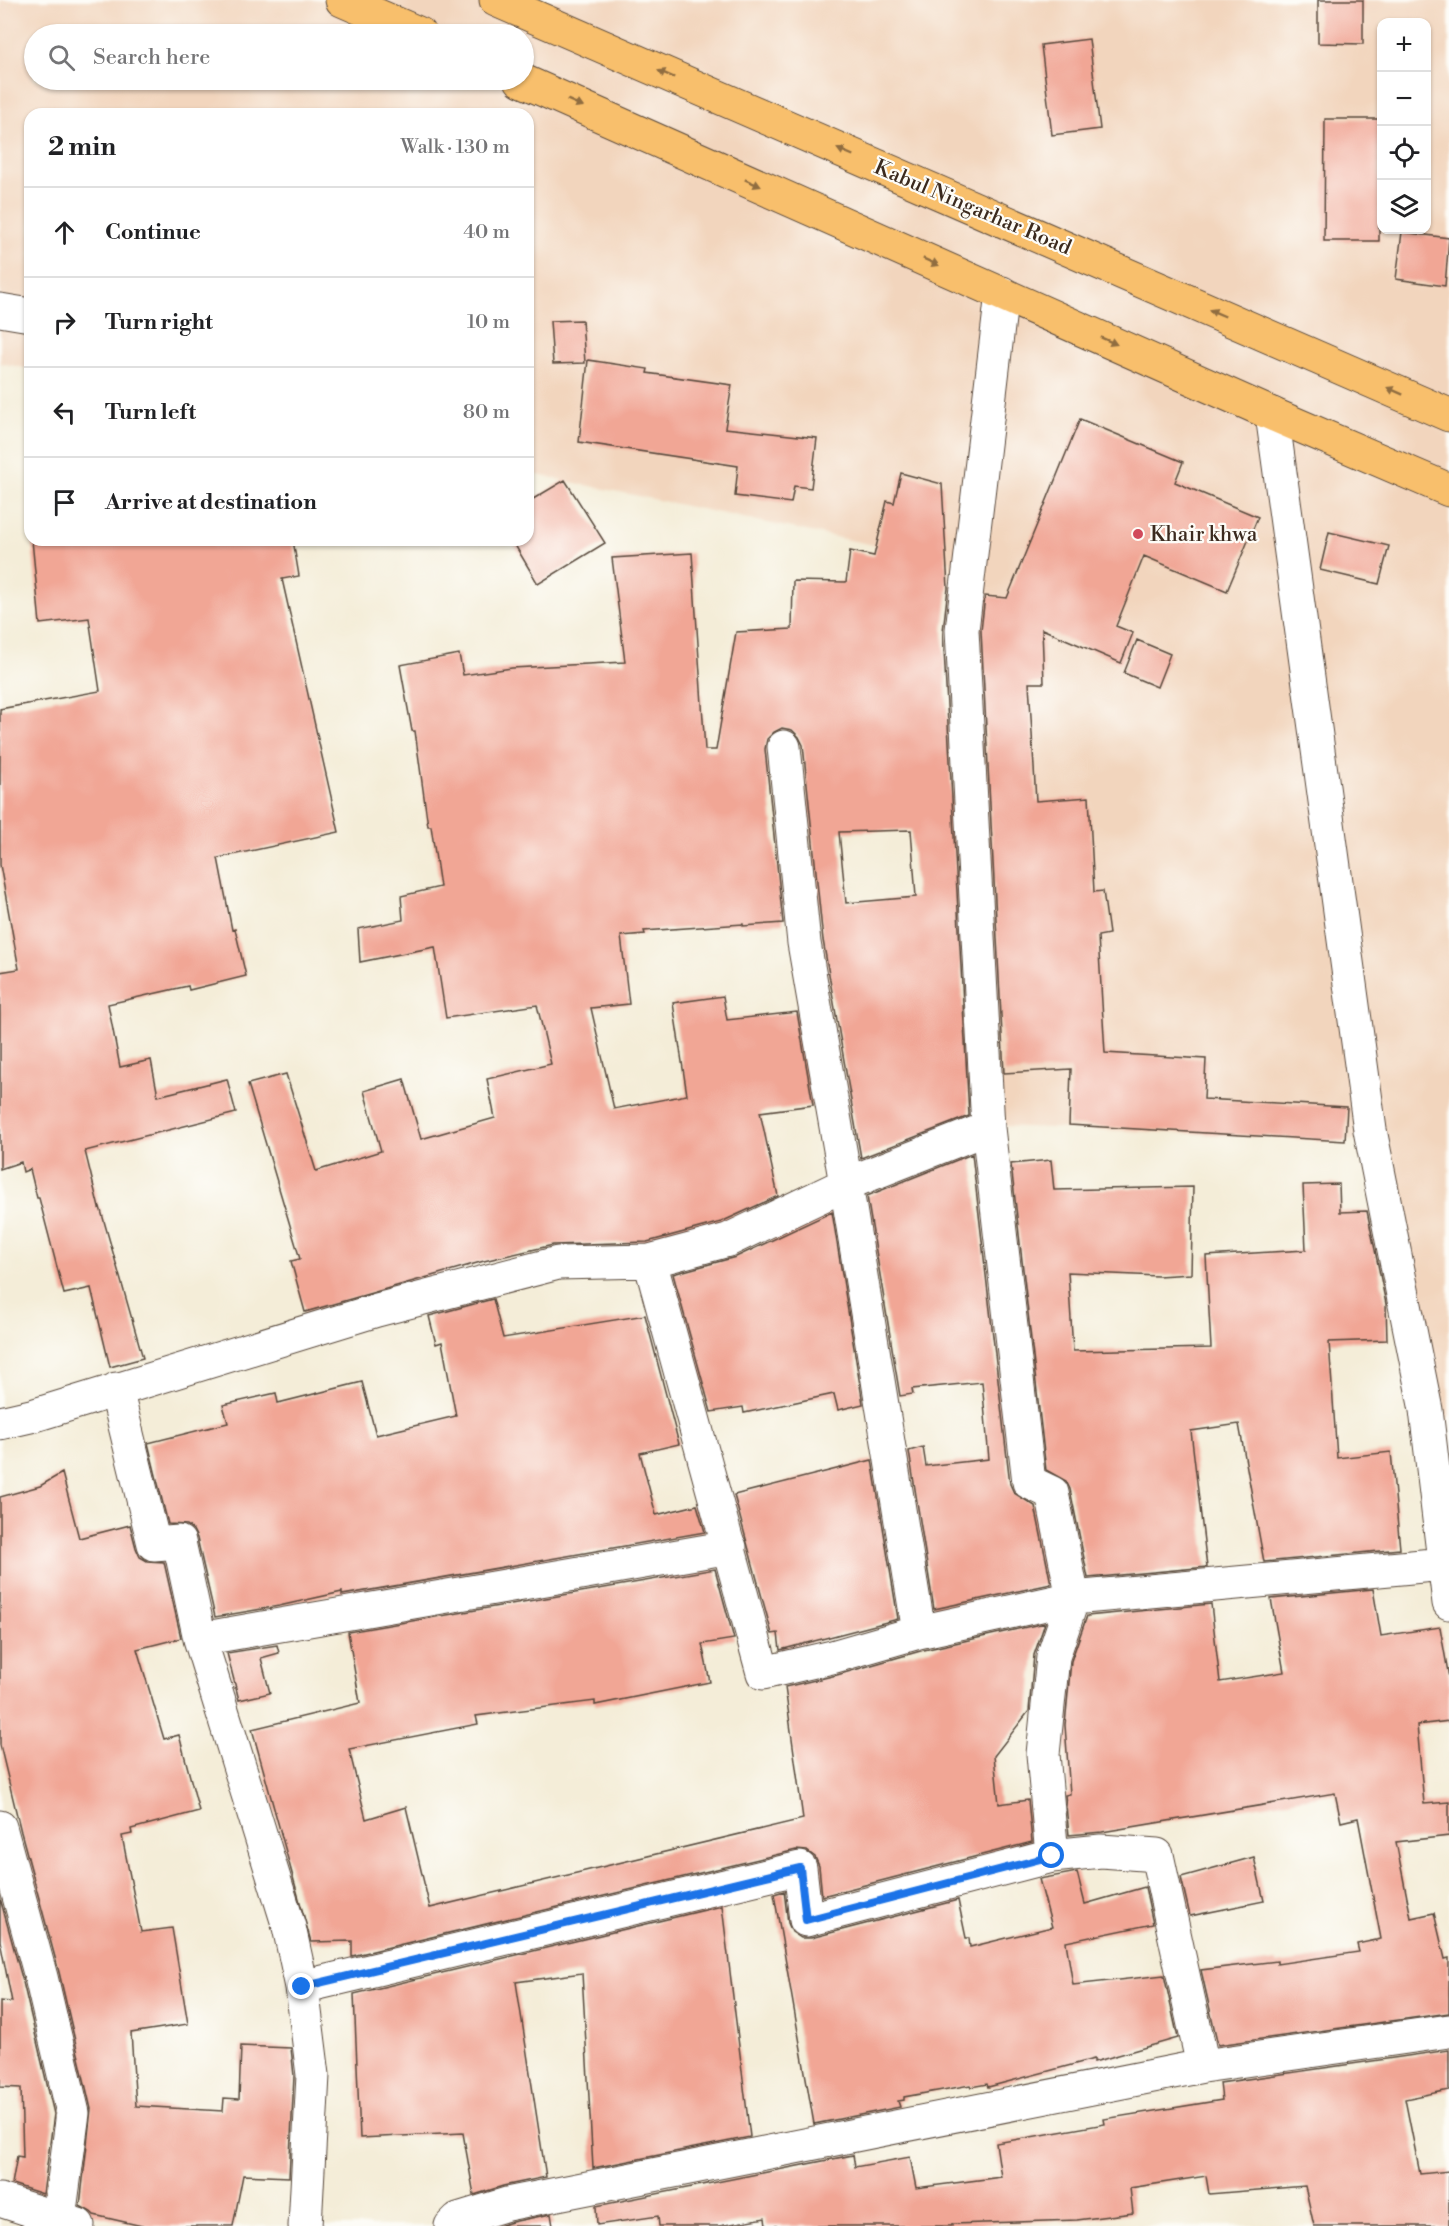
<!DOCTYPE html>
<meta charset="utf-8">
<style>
:root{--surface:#fff;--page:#f6f6f6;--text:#202124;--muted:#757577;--line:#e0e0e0}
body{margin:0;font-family:"Libre Bodoni",serif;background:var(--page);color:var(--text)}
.controls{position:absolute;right:18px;top:18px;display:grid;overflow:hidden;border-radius:12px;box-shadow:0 2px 4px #0004}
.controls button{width:54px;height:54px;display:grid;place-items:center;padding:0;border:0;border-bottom:2px solid var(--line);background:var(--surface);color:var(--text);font:30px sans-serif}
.stop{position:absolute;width:18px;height:18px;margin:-14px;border:4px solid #1a73e8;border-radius:50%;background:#fff}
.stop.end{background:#1a73e8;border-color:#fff;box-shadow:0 2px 6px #0008}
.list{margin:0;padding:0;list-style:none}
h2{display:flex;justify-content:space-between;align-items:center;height:78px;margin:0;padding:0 24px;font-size:26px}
h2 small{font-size:20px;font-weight:400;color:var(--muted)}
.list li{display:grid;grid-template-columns:39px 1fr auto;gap:18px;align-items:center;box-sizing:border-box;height:90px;padding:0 24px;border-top:2px solid var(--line)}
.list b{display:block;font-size:22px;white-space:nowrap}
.list em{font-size:20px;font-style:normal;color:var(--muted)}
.icon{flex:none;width:33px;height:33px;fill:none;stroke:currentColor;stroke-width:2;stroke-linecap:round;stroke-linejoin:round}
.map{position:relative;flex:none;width:1449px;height:2226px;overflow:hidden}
.search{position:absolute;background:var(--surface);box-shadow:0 2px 4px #0004;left:24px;top:24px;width:510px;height:66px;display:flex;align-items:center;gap:15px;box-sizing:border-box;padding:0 21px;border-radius:33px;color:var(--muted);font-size:22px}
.panel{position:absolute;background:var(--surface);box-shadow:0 2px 4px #0004;left:24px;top:108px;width:510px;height:438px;border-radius:18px}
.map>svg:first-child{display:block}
.built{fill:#f2d5bd;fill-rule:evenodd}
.building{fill:#f1a695;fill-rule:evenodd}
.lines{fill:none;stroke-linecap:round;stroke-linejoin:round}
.street-casing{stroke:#57473a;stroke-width:35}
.highway-casing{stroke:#57473a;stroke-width:35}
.street{stroke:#fff;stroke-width:33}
.highway{stroke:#f8bf6c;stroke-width:33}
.oneway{fill:#906d41}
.route{stroke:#1a73e8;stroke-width:8}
.poi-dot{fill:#d1495b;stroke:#fdfcf7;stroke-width:2}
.labels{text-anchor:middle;stroke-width:4.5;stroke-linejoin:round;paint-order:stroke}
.street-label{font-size:21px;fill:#3b2a1e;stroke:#fdfcf7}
.poi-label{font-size:21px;fill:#3b2a1e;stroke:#fdfcf7;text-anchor:start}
</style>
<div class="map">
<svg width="1449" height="2226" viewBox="0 0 1449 2226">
<rect width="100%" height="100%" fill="#fdfcf7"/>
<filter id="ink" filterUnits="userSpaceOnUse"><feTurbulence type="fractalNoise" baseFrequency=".0167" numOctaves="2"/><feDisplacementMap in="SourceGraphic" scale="12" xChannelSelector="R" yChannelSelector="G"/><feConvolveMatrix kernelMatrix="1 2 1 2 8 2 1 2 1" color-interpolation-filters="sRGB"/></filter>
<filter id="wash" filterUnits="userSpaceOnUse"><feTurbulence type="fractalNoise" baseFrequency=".008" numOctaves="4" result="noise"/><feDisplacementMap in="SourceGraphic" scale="24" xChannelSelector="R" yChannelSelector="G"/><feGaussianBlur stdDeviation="1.35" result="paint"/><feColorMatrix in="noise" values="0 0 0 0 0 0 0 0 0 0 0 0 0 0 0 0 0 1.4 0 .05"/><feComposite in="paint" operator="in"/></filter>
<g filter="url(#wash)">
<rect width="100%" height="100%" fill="#f4edd8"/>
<!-- built -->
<path class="built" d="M0,0H1449V1547L1388,1142L1003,1126L950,561L528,473V114H30V369L0,363ZM1382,22H1426V230H1382ZM34,34H524V80H34Z"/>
<g id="blocks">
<!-- building -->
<path class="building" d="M1318,0H1363V44L1318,43Z
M1089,39L1100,129L1052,135L1041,45Z
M1325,119H1379V241H1324Z
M1402,232L1449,238L1445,286L1396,279Z
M582,320L585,363L553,364L550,321Z
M588,360L648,369L647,373L732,385L725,428L817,438L811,488L794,486L791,503L735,496L738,466L579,442Z
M1080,419L1183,462L1175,482L1258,517L1227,591L1144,556L1116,626L1133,633L1121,663L1042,629L1044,683H1029L1036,801L1089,797L1094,892L1103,891L1109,934L1098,936L1105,1053L1206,1059L1204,1099L1347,1107L1345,1141L1069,1125L1071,1069L1004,1073L981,631L985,596L1007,598Z
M901,473L942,484L948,588L943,631L969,1116L861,1158L823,940L803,745L799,737L792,730L782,728L774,732L767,739L765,749L783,923L743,926V924L644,931L645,934L621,936L629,1004L591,1008L614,1109L687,1095L673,1003L723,996L727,1020L797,1012L813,1105L760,1112L778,1196L721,1222L647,1242L553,1245L484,1261L305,1312L291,1261L300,1259L248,1084L286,1074L316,1171L381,1151L364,1091L404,1079L421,1139L495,1118L487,1079L551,1064L537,1005L446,1018L435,947L360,962L358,929L403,920L401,896L440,887L431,826H428L415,731H412L400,665L459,654L463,675L512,668L625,662L612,558L692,553L705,750H716L736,632L792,629L793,581L846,582L850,551L874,556L887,501L894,503ZM911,830L916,897L846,903L839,832Z
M565,480L605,543L538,584L512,540H528V502Z
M1329,532L1389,546L1379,584L1320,570Z
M32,540H293L299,576L282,579L339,832L218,858L232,930L235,929L246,976L189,990L188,986L108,1004L120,1067L151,1060L158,1096L227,1079L236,1113L85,1151L99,1208L100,1207L143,1358L110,1367L91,1288L64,1294L39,1198H37L30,1169L23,1172L21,1162L0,1169V972L19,969L0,865V709L100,691L89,618L40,624Z
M1137,640L1170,654L1157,687L1124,673Z
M972,1154L1010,1484L1014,1493L1035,1506L1051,1584L934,1609L909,1451L923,1447L926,1466L989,1459L982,1382L912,1389L913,1394L900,1396L867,1196Z
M1051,1160L1054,1190L1193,1187L1191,1274L1158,1276L1068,1272L1073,1351L1211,1348L1206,1256L1306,1250L1303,1185L1339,1184L1340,1212L1367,1211L1386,1304L1387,1340L1329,1342L1337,1458L1391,1452L1400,1549L1264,1562L1239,1424L1191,1431L1207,1567L1088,1578L1070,1489L1066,1481L1046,1470L1011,1164Z
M832,1212L863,1404L838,1410L834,1394L744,1413L743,1407L711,1412L673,1274L736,1257Z
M493,1299L503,1338L645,1315L679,1444L640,1453L656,1515L697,1505L705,1532L342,1595V1592L279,1606L215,1617L197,1538L193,1530L187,1525L168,1524L148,1443L228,1423L223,1405L276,1393L278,1403L362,1382L376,1435L456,1416L442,1342L436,1344L429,1316Z
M872,1460L898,1619L780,1650L778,1633L772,1634L734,1495Z
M62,1473L79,1538L130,1525L136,1548L140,1557L147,1561L164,1562L181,1638L137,1649L164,1739L179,1735L199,1811L131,1829L132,1834L122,1836L141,1932L172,1928L188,2024L131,2033L136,2106L223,2111L224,2098L239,2099L241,2046L291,2048L294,2076L289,2177L243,2175L233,2226H142L94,2215L91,2212L80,2206L91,2109L59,1972L21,1832L0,1745V1497L40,1486Z
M715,1569L734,1639L702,1644L710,1682L595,1705V1701L476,1716L478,1724L349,1749L366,1819L406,1807L430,1908L803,1819L785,1687L837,1675L924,1650L1045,1623L1034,1655L1029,1711L994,1756L999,1804L1028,1800L1032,1842L822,1896L819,1866L815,1857L807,1851L796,1850L352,1956V1941L311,1942L252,1729L360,1703L348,1632Z
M1373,1589L1381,1636L1440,1627L1449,1678V1721L1417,1725L1424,1804L1449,1802V1836L1396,1842L1411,1918L1434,1913L1445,1959L1449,1958V2013L1218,2045L1201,1970L1277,1961V1964L1359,1952L1357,1944L1381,1939L1358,1818L1341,1822L1335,1793L1102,1832L1069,1835L1065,1795L1070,1794L1065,1725L1071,1661L1087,1616L1211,1604L1220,1682L1284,1672L1271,1599Z
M277,1645L279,1653L261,1658L270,1693L239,1700L227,1653Z
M1254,1857L1264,1901L1190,1916L1181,1877Z
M1077,1872L1085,1904L1145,1887L1153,1924L1066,1942L1073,1985L1164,1975L1178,2038L1094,2062V2059L988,2087L987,2084L971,2087L970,2085L904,2097V2100L898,2101L900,2107L814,2124L774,1894L784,1891L788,1923L792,1932L801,1938H811L958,1900L966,1938H969L970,1947L1052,1927L1039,1879Z
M0,1898L23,1982L54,2114L43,2194L12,2184L17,2156L23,2157L21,2088L0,2087V2001L12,2002L0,1941Z
M722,1906L750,2137L593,2168L582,1973L516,1982L546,2177L503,2186L474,2195L463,2133L360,2138L354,1994Z
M1449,2050V2090L1405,2099L1420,2174L1449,2171V2226H1314L1305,2186L1209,2194L1206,2176L1130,2188L1133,2213L1077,2220L952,2224V2226H766L765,2218L719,2226H659L658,2216L597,2225L596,2206L853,2155L855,2167L910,2157L916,2188L1001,2177L996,2143L1105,2124L1104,2119L1222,2100L1220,2083Z
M551,2214L553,2226H499L512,2222Z"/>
</g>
</g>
<g filter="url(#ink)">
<use href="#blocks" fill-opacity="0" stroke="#57473a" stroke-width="1.5"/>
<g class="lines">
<!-- street casing -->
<g class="street-casing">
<path id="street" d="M1002,293L962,630L988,1128L1029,1482L1052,1493L1073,1598L1053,1657L1043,1754L1052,1856
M0,310L30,315
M1272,414L1370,1130L1426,1410L1449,1603
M784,747L804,943L846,1184L919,1632
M650,1261L763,1673L832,1657L919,1632L1073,1598L1444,1564
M116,1389L154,1544L179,1542L200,1639L289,1927L302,1987L313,2075L305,2226
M0,1423L35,1415L377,1310L558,1263L650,1261L728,1240L846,1184L988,1128
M200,1639L730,1547
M0,1827L41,1977L73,2113L59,2218
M302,1987L800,1868L806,1920L1052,1856L1101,1851L1157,1855L1203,2066
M0,2200L78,2225
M451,2226L458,2219L507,2204L1203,2066L1449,2031"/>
</g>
<!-- highway casing -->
<g class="highway-casing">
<path id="highway" d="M342,0L420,34
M496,0L1449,415
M521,80L1272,414L1449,490"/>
</g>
<!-- street -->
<use href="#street" class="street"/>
<!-- highway -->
<use href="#highway" class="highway"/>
</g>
<!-- one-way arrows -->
<defs><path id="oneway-solid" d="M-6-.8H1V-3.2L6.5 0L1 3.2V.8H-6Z" transform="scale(1.5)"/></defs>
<g class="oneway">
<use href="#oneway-solid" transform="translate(666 74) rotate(-157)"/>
<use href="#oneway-solid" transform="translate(575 103) rotate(24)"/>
<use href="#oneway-solid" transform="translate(845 152) rotate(-157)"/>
<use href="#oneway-solid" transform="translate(753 183) rotate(24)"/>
<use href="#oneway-solid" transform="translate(931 262) rotate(24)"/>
<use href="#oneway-solid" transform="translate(1217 313) rotate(-157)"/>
<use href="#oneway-solid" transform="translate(1109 341) rotate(24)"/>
<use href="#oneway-solid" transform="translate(1395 391) rotate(-156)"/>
</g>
</g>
<g class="lines" filter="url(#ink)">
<!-- route -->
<path class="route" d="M302,1987L800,1868L806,1920L1052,1856"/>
</g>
<!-- markers -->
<circle class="poi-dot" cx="1138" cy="534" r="6"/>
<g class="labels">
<!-- street labels -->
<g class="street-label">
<text transform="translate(973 207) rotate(23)" y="7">Kabul Ningarhar Road</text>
</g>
<!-- poi labels -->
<g class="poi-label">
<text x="1150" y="541">Khair khwa</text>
</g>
</g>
</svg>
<div class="controls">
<button>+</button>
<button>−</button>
<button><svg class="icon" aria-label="locate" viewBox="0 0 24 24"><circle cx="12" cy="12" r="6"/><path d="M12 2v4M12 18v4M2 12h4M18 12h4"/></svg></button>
<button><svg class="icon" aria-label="layers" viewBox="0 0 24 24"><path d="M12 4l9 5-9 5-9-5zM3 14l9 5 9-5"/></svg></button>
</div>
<div class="stop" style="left:1052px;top:1856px"></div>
<div class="stop end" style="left:302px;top:1987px"></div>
<div class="search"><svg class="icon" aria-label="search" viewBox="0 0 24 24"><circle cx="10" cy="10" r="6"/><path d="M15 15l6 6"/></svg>Search here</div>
<section class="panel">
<h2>2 min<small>Walk · 130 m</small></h2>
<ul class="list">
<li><svg class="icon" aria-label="ahead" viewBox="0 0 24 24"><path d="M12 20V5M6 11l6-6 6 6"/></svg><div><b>Continue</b></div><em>40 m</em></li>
<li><svg class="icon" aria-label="right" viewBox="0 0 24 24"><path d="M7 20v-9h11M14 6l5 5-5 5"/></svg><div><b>Turn right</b></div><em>10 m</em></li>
<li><svg class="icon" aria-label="left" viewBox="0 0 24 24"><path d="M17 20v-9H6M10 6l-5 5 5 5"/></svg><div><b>Turn left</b></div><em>80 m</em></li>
<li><svg class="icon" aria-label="arrive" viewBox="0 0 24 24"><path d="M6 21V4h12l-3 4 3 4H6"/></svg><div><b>Arrive at destination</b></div></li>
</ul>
</section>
</div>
